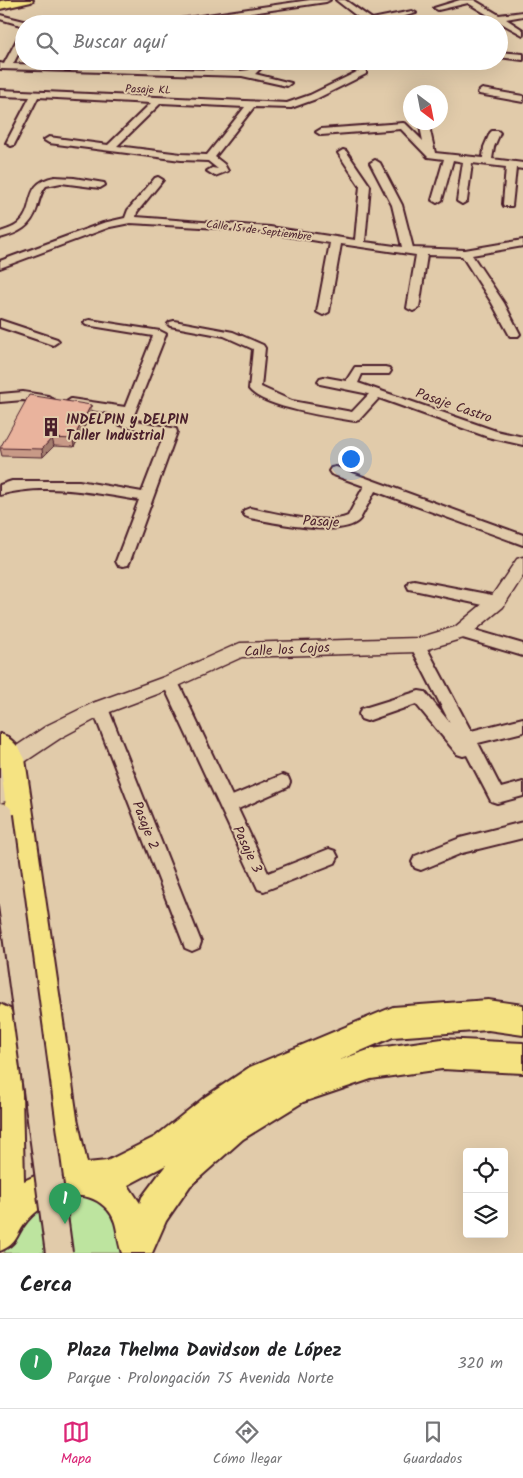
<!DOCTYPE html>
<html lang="es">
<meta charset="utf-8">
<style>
:root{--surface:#fff;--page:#f6f6f6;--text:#202124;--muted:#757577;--line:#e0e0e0;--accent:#db2777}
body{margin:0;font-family:Kalam,sans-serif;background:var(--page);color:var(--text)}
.controls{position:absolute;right:15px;bottom:15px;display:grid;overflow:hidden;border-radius:5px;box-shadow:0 5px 20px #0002}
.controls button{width:45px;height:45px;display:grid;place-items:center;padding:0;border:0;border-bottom:1px solid var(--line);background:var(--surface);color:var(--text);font:25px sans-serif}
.compass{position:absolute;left:403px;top:85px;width:45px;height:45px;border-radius:50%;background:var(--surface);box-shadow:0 5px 20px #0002;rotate:148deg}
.you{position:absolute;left:350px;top:458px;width:18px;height:18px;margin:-12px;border:4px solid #fff;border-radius:50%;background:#1a73e8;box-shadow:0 0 0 8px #1a73e833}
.badge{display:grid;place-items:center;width:32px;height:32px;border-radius:50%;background:var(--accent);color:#fff;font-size:16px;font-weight:700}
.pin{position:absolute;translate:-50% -41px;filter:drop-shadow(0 1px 2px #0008)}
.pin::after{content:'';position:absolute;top:26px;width:18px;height:15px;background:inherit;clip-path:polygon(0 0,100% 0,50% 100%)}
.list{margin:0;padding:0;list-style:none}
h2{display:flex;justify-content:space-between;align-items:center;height:65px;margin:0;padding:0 20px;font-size:21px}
h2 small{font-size:16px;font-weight:400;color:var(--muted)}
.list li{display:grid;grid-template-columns:32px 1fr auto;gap:15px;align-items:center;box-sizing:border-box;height:90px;padding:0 20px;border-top:1px solid var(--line)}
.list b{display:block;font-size:19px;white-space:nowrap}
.list p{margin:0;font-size:16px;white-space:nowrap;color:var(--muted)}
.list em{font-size:16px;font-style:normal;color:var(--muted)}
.icon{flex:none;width:28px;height:28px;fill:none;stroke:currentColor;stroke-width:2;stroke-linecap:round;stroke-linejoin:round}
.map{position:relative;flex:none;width:523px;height:1253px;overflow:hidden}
.search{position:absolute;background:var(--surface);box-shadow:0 5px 20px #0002;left:15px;right:15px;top:15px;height:55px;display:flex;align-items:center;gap:12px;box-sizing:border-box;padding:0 18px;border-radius:28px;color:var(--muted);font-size:19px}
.sheet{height:155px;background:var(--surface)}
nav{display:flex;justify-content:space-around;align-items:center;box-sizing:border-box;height:70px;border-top:1px solid var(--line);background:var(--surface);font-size:14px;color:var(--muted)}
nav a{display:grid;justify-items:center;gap:2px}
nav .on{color:var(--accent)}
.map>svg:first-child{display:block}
.green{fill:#bde49f;stroke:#848265}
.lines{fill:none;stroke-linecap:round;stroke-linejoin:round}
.minor-casing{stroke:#4a1f2b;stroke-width:4}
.tertiary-casing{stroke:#4a1f2b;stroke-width:3}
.secondary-casing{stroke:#4a1f2b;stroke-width:4}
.primary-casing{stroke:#4a1f2b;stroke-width:4}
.minor{fill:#e1cbaa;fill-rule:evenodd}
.tertiary{fill:#e1cbaa;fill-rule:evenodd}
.secondary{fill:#e1cbaa;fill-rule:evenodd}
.primary{fill:#f5e382;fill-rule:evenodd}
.secondary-bridge-casing{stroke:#4a1f2b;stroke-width:30;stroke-linecap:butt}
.secondary-bridge{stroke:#e1cbaa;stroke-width:26}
.wall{fill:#c89a87;stroke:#4a1f2b}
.shaded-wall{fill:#a37d6e;stroke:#4a1f2b}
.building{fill:#e9b39d;stroke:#4a1f2b}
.labels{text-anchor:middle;stroke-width:4;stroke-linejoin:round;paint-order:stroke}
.far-street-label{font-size:11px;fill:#4a1f2b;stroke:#e1cbaa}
.street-label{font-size:14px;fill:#4a1f2b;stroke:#e1cbaa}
.poi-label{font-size:14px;font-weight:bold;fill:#4a1f2b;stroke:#e1cbaa;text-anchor:start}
</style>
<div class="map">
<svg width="523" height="1253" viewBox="0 0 523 1253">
<rect width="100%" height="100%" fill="#e1cbaa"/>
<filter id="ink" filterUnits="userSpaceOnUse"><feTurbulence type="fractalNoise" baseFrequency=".02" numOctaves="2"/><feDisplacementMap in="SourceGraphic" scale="10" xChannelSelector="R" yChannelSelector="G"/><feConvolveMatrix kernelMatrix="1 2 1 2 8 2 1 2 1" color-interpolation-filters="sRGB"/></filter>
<g filter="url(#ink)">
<!-- green -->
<path class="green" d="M71,1190C79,1193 89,1196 97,1200C115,1209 121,1235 120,1253H4L16,1222Z"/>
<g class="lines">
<!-- minor casing -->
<g class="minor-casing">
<path id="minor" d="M310,0H330L326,2L178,24H134L138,22L173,20Z
M336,0H345L372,19L412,11L416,13L377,24H367Z
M460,0H474L499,15L523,12V16L506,19L523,30V35L494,19L474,24H460L488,15L468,3L438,10L434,8Z
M0,15L28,22L29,24H24V26L0,19Z
M21,32H24V43L13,64L241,71L249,70L254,66V61H262V67L255,74L291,83L287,86L242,76L0,69V63L4,64Z
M499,52L523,54V60L499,57Z
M421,61H430V62L426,65Z
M363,69L366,70V74L316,99L291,108L254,107L215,157L224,164L228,171L215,176L207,171L212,168L218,169L208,161L181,160L49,143L44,140L49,137L108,145L151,103L38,97L14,145L11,146L6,143L30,97L0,96V90L287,103L310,95ZM161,103L245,107L207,155L181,154L117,146Z
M430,85L434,88L432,92H424L427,86Z
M482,89L523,96V102L479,94L478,92Z
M419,122H428L435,153L483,158L484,147L490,133L492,131H498L500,133L494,147L492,159L523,163V169L516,168L512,206H504L503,204L506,167L472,163L467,201L462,204L457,201L463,162L453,160L442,200L437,203L432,200L444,159L428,157L401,129L321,135L316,132L321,129L403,123L406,124L423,141Z
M343,150L346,151L370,186L365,242L402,247L392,205L370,163L375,160L380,163L402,205L413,248L465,250L523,240V246L472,255L504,303L520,334L518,336H510L492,303L462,256L427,255L419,308L413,311L407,308L416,255L341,244L329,312L323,315L317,312L330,243L270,233L219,228L130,223L110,227L0,268V261L103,223L125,218L128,210L155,178L158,177L163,180L137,212L136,217L270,227L355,240L360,186L338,153Z
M55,177L74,178L104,183L105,185L100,188L61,183L46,186C41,192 39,200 37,208C31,227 19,233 0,238V232C6,230 13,228 18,224C37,209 21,183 55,177Z
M0,320L57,339L59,341L53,345L0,327Z
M90,320L160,331L166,334L132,420L176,429L177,432L130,561L128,565L123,566L118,565L116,561L139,500C95,493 43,482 0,495V485L12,481H79L142,492L164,435L120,425L118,422L121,415L71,407L65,403L71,399L125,407L153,336L86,325L84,323L86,321Z
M174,321L233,332L263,345L265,348L261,387L292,401L352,412L369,394L320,384L318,381L320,378L324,377L346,381L355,367H385L389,368L391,371L389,374H362L358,383L496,431L523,437V445L488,437L379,398L359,420L355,421C331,417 264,408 249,389L253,349L224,336L170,326L168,324L170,322Z
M23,392L48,396L54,400L48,404L23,400L0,402V394Z
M336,467L523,535V545L375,491L360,519C344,539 273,522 250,518L245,516L243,513L245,510L250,508C275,513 325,526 348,516L364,486L331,474L329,471L331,468Z
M414,580L497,596L502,598L504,602L502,606L497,608L409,589L407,585L409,581Z
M461,626L523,644V656L456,636L453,632L456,628Z
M418,639L423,641L471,731L523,718V732L478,743L501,788L523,782V796L497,803L491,801L467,755L463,756L457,754L416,704L367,721L361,719L359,714L361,709L419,691L425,692L450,723L410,645L413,641Z
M170,676L176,678L178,682L232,796L282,775L288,777L290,782L288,787L238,809L268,873L329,849L335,851L338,857L335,863L264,891L258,889L162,682L164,678Z
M100,702L106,703L108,708L201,942L199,948L192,951L185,948L183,942L92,708L94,703Z
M523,822V838L462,853L421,870L415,868L412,862L415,856L460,838Z"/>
</g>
<!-- tertiary casing -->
<g class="tertiary-casing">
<path id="tertiary" d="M523,557V576L503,607L467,637L418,652L242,657L176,687L107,713L62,737L20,765L13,767L6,765L3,759L6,753L48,725L93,703L164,677L240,643L418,638L455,627L491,597L517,559Z"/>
</g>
<!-- secondary casing -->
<g class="secondary-casing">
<path id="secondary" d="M0,734L8,737C15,751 15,785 8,800L0,803Z"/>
</g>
<!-- primary casing -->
<g class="primary-casing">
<path id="primary" d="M8,0H33L31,2L0,9V1Z
M0,734C12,738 20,748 25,759L77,1118L87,1163L107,1161L155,1137L205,1097L250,1067L393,1007L488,1000L523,1005V1035L488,1030L393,1037L340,1060L371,1049L442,1039L523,1043V1073L442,1069L371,1079L303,1102L243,1139L190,1186L166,1221L152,1253H122C116,1238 119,1222 108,1210C84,1183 46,1199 27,1221C15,1235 19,1243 0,1251V1004L10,1009L15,1019L22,1094L24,1181L56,1166L47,1118L0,761ZM166,1165L142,1197L140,1203L128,1185Z"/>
</g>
<!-- minor -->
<use href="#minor" class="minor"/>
<!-- tertiary -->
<use href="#tertiary" class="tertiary"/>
<!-- secondary -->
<use href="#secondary" class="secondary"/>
<!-- primary -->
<use href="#primary" class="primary"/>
<!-- secondary-bridge casing -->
<g class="secondary-bridge-casing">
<path id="secondary-bridge" d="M0,816L59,1253"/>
</g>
<!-- secondary-bridge -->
<use href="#secondary-bridge" class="secondary-bridge"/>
</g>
<!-- wall -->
<path class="wall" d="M92,412L74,447L54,446L43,457L2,456L0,448Z"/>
<!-- shaded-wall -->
<path class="shaded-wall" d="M91,405L92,412L74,447L73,439Z
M52,438L54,446L43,457L42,449Z"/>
<!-- building -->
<path class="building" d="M29,395L91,405L73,439L52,438L42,449L0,448Z"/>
</g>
<!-- icons -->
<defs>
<g id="building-bare" transform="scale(1.5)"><path d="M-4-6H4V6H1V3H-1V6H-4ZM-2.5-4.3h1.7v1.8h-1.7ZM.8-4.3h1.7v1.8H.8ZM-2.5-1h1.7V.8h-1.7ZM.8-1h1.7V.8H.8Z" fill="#4a1f2b" stroke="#e1cbaa" stroke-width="2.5" paint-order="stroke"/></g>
</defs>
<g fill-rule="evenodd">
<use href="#building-bare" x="51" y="427"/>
</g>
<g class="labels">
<!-- far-street labels -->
<g class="far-street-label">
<text transform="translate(148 89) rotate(2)" y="4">Pasaje KL</text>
<text transform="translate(259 230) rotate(7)" y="4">Calle 15 de Septiembre</text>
</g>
<!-- street labels -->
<g class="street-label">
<text transform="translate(454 405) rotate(19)" y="5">Pasaje Castro</text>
<text transform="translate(321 521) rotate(3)" y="5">Pasaje</text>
<text transform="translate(287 649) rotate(-3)" y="5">Calle los Cojos</text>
<text transform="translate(146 825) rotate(69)" y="5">Pasaje 2</text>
<text transform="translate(248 849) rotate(65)" y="5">Pasaje 3</text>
</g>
<!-- poi labels -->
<g class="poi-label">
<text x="66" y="424">INDELPIN y DELPIN<tspan x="66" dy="16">Taller Industrial</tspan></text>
</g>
</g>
</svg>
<div class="controls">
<button><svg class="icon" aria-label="locate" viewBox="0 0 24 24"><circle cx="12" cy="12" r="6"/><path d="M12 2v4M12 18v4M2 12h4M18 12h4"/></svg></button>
<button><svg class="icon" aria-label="layers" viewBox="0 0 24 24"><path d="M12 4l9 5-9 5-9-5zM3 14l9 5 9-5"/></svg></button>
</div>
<svg class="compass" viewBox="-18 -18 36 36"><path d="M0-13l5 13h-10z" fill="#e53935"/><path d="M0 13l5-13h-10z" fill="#757577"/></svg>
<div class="you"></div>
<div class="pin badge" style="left:65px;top:1224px;background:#2e9e5b">1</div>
<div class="search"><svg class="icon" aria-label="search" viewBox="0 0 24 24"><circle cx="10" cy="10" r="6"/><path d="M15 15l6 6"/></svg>Buscar aquí</div>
</div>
<section class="sheet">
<h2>Cerca<small></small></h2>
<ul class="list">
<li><span class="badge" style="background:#2e9e5b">1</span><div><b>Plaza Thelma Davidson de López</b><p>Parque · Prolongación 75 Avenida Norte</p></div><em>320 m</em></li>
</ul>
</section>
<nav>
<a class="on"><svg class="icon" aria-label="map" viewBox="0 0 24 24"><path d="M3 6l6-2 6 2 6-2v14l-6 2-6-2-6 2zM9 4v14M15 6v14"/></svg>Mapa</a>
<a><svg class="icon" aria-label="directions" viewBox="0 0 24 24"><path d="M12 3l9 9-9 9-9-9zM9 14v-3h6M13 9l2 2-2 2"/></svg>Cómo llegar</a>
<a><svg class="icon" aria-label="saved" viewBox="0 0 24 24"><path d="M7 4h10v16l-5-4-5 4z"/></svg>Guardados</a>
</nav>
